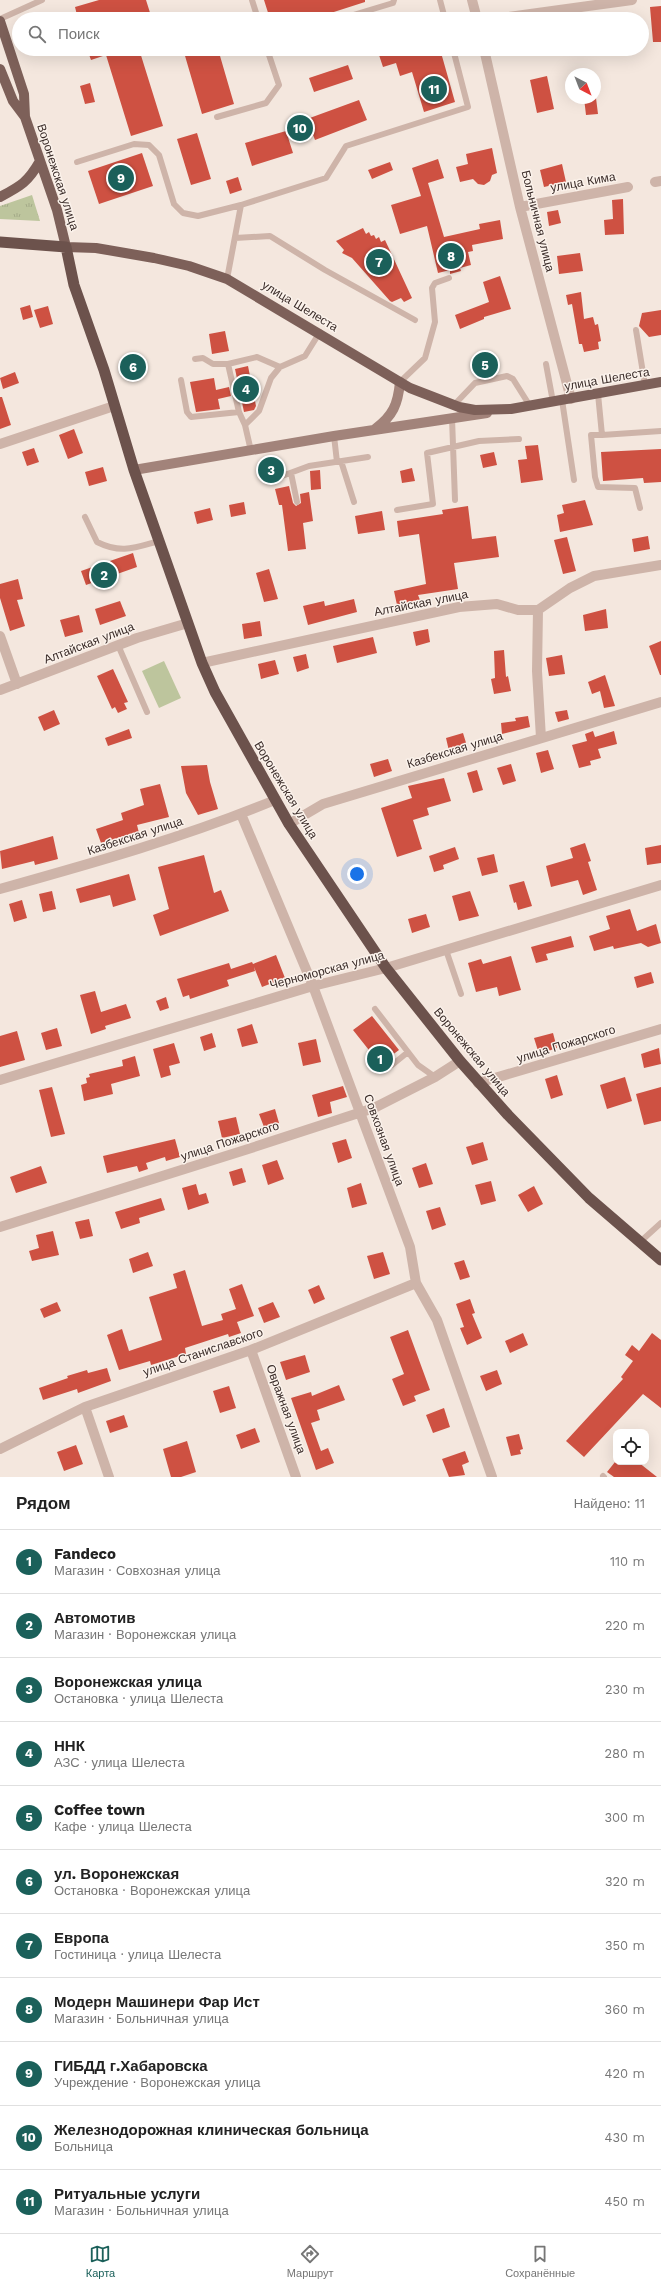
<!DOCTYPE html>
<html lang="ru">
<meta charset="utf-8">
<style>
:root{--surface:#fff;--page:#f2f2f2;--text:#222;--muted:#767676;--line:#e0e0e0;--accent:#1b605a}
body{margin:0;font-family:"Work Sans",sans-serif;background:var(--page);color:var(--text)}
.controls{position:absolute;right:12px;bottom:12px;display:grid;overflow:hidden;border-radius:8px;box-shadow:0 4px 16px #0002}
.controls button{width:36px;height:36px;display:grid;place-items:center;padding:0;border:0;border-bottom:1px solid var(--line);background:var(--surface);color:var(--text);font:20px sans-serif}
.compass{position:absolute;left:565px;top:68px;width:36px;height:36px;border-radius:50%;background:var(--surface);box-shadow:0 4px 16px #0002;rotate:138deg}
.you{position:absolute;left:357px;top:874px;width:14px;height:14px;margin:-10px;border:3px solid #fff;border-radius:50%;background:#1a73e8;box-shadow:0 0 0 6px #1a73e833}
.badge{display:grid;place-items:center;width:26px;height:26px;border-radius:50%;background:var(--accent);color:#fff;font-size:13px;font-weight:700}
.pin{position:absolute;translate:-50% -50%;border:2px solid #fff;box-shadow:0 1px 4px #0006}
.list{margin:0;padding:0;list-style:none}
h2{display:flex;justify-content:space-between;align-items:center;height:52px;margin:0;padding:0 16px;font-size:17px}
h2 small{font-size:13px;font-weight:400;color:var(--muted)}
.list li{display:grid;grid-template-columns:26px 1fr auto;gap:12px;align-items:center;box-sizing:border-box;height:64px;padding:0 16px;border-top:1px solid var(--line)}
.list b{display:block;font-size:15px;white-space:nowrap}
.list p{margin:0;font-size:13px;white-space:nowrap;color:var(--muted)}
.list em{font-size:13px;font-style:normal;color:var(--muted)}
.icon{flex:none;width:22px;height:22px;fill:none;stroke:currentColor;stroke-width:2;stroke-linecap:round;stroke-linejoin:round}
.map{position:relative;flex:none;width:661px;height:1477px;overflow:hidden}
.search{position:absolute;background:var(--surface);box-shadow:0 4px 16px #0002;left:12px;right:12px;top:12px;height:44px;display:flex;align-items:center;gap:10px;box-sizing:border-box;padding:0 14px;border-radius:22px;color:var(--muted);font-size:15px}
.sheet{height:756px;background:var(--surface)}
nav{display:flex;justify-content:space-around;align-items:center;box-sizing:border-box;height:56px;border-top:1px solid var(--line);background:var(--surface);font-size:11px;color:var(--muted)}
nav a{display:grid;justify-items:center;gap:2px}
nav .on{color:var(--accent)}
.map>svg:first-child{display:block}
.grass{fill:url(#grass-tufts)}
.pitch{fill:#bdc59d}
.building{fill:#ce5142}
.lines{fill:none;stroke-linecap:round;stroke-linejoin:round}
.service{stroke:#ceb4a9;stroke-width:6}
.minor{stroke:#ceb4a9;stroke-width:10}
.secondary{stroke:#a2837a;stroke-width:10}
.primary{stroke:#7d6059;stroke-width:10}
.trunk{stroke:#6c524c;stroke-width:11}
.labels{text-anchor:middle;stroke-width:3;stroke-linejoin:round;paint-order:stroke}
.street-label{font-size:12px;fill:#3a2c29;stroke:#fbf2eb}
</style>
<div class="map">
<svg width="661" height="1477" viewBox="0 0 661 1477">
<defs>
<pattern id="grass-tufts" width="24" height="20" patternUnits="userSpaceOnUse"><rect width="24" height="20" fill="#bdc59d"/><path d="M3 7l-1-3M5 7V3M7 7l1-3M15 17l-1-3M17 17v-4M19 17l1-3" fill="none" stroke="#a3a987"/></pattern>
</defs>
<rect width="100%" height="100%" fill="#f4e7de"/>
<!-- grass -->
<path class="grass" d="M32,195L40,221L0,219V206Z"/>
<!-- pitch -->
<path class="pitch" d="M164,661L181,698L159,708L142,671Z"/>
<!-- building -->
<path class="building" d="M99,0H146L152,19H78L75,7Z
M264,0H365V2L312,19H270Z
M661,6V42H653L650,7Z
M87,49H139L163,126L131,136L106,55L91,60Z
M183,49H218L234,104L202,114Z
M377,49H440L455,102L424,112L412,72L400,76L396,63L383,67Z
M348,65L353,79L314,92L309,78Z
M547,76L554,109L537,113L530,80Z
M90,83L95,102L85,104L80,86Z
M584,98H596L598,114L586,115Z
M359,100L367,120L315,140L307,119Z
M286,131L293,153L252,166L245,143Z
M197,133L211,179L191,185L177,139Z
M492,148L497,173L492,175L490,181L484,185L478,184L473,179L460,182L456,167L468,164L466,154Z
M142,153L153,186L99,204L88,171Z
M438,159L444,178L428,183L444,237L480,229L479,224L500,220L503,239L472,245L473,251L468,252L471,265L460,268L461,271L450,274V270L438,273L427,226L400,234L391,205L421,196L412,168Z
M390,162L393,170L372,179L368,170Z
M562,164L566,182L544,187L540,170Z
M238,177L242,190L230,194L226,181Z
M623,199L624,234L605,235L604,220L613,219L612,200Z
M558,210L561,223L549,226L547,212Z
M363,228L366,234L369,232L371,236L374,235L376,239L379,237L381,242L385,240L412,298L404,302L401,298L392,302L390,301L352,258L342,253L344,250L336,241Z
M580,253L583,271L559,274L557,256Z
M500,276L511,309L484,317V319L460,329L455,315L489,302L483,282Z
M581,292L584,319L593,317L595,325L598,324L601,341L598,342L599,349L584,352L582,344H579L572,304L568,305L566,295Z
M30,305L33,317L23,320L20,308Z
M48,306L53,324L40,328L34,310Z
M661,310V335L649,337L639,326L642,313Z
M225,331L229,351L212,354L209,334Z
M248,366L256,406L254,410L244,412L235,369Z
M15,372L19,383L3,389L0,378Z
M214,378L216,390L229,387L231,396L218,399L220,409L196,412L190,382Z
M0,397H2L11,425L0,429Z
M74,429L83,453L68,459L59,435Z
M538,445L543,480L521,483L518,460L527,459L525,446Z
M34,448L39,462L27,466L22,452Z
M661,449V482L644,483L643,478L603,481L601,452Z
M494,452L497,465L483,468L480,455Z
M103,467L107,481L89,486L85,472Z
M412,468L415,481L402,483L400,471Z
M320,470L321,489L311,490L310,471Z
M289,486L293,503L296,506L301,503L300,494L309,492L313,521L303,523L306,549L288,551L282,505H279L275,489Z
M585,500L593,525L560,532L557,515L564,513L562,505Z
M244,502L246,514L231,517L229,505Z
M468,506L472,539L496,536L499,557L454,563L458,589L418,595L420,600L397,605L394,591L426,584L419,534L399,537L397,521L443,514L442,510Z
M210,508L213,520L197,524L194,512Z
M382,511L385,530L358,534L355,516Z
M648,536L650,549L634,552L632,539Z
M567,537L576,571L563,574L554,540Z
M133,553L137,567L86,585L81,571Z
M269,569L278,599L264,602L256,573Z
M18,579L23,599L17,600L25,626L10,631L0,598V584Z
M354,599L357,612L308,625L303,606L324,601L325,606Z
M120,601L126,616L100,625L95,609Z
M606,609L608,628L585,631L583,615Z
M79,615L83,632L65,637L60,620Z
M260,621L262,636L244,639L242,624Z
M428,629L430,642L416,646L413,632Z
M373,637L377,653L337,663L333,646Z
M661,641V675H660L649,646Z
M504,650L506,677L508,676L511,691L494,694L491,679L495,678L494,651Z
M306,654L309,668L297,672L293,657Z
M562,655L565,674L549,676L546,658Z
M275,660L279,674L261,679L258,664Z
M113,669L128,702L124,703L127,709L118,713L115,707L112,709L97,676Z
M605,675L615,706L604,708L600,691L592,694L588,682Z
M54,710L60,724L44,731L38,717Z
M567,710L569,719L558,722L555,712Z
M528,716L530,727L502,734L501,723L516,721L515,718Z
M129,729L132,738L108,746L105,738Z
M593,731L595,737L614,731L617,744L598,749L601,758L590,761L591,765L579,768L572,745L587,741L585,734Z
M463,733L467,746L449,751L446,738Z
M548,750L554,769L541,773L536,753Z
M388,759L392,771L374,777L370,764Z
M511,764L516,781L503,785L497,768Z
M207,765L210,782L218,809L198,815L186,793L181,766Z
M477,770L483,790L473,793L467,773Z
M444,778L451,801L427,808L429,815L413,820L422,849L397,857L381,808L412,798L408,786Z
M160,784L169,817L137,825L139,833L128,837V835L101,843L96,829L123,820L121,813L144,805L140,789Z
M53,836L58,859L35,865L34,861L2,869L0,851Z
M585,843L591,861L588,862L597,890L583,895L578,880L551,887L546,866L573,858L570,848Z
M661,845V863L647,865L645,848Z
M455,847L459,859L443,865L444,869L434,872L429,856Z
M494,854L498,872L482,876L477,858Z
M204,855L214,893L221,890L229,911L160,936L153,915L169,909L158,867Z
M129,874L136,900L113,907L110,895L80,903L76,889Z
M524,881L532,906L518,910L516,902L514,903L509,885Z
M52,891L56,909L43,912L39,894Z
M470,891L479,916L459,921L452,896Z
M22,900L27,918L14,922L9,904Z
M630,909L637,931L656,924L661,943L648,947L641,943L614,949L613,946L594,951L589,936L610,929L606,916Z
M426,914L430,927L412,933L408,919Z
M571,936L574,947L546,954L548,960L536,963L531,947Z
M276,955L285,978L262,987L254,967L255,971L227,980L229,986L190,999L189,995L183,997L177,979L229,963L231,969L252,962L253,964Z
M511,956L521,990L499,996L497,987L476,992L468,963L481,959L483,964Z
M651,972L654,983L637,988L634,977Z
M95,991L101,1012L126,1004L131,1018L105,1026L106,1029L91,1034L80,995Z
M166,997L169,1008L160,1011L156,1001Z
M372,1016L399,1050L380,1064L353,1030Z
M252,1024L258,1043L242,1047L237,1029Z
M57,1028L62,1046L46,1050L41,1033Z
M17,1031L25,1060L0,1067V1036Z
M212,1033L216,1047L204,1051L200,1037Z
M553,1033L557,1048L539,1054L534,1038Z
M316,1039L321,1062L303,1066L298,1043Z
M174,1043L180,1063L169,1066L171,1075L161,1078L153,1049Z
M659,1048L661,1064L644,1068L641,1054Z
M135,1056L140,1076L111,1084L113,1094L84,1101L81,1085L87,1083L86,1078L90,1077L89,1074L123,1066L122,1060Z
M557,1075L563,1095L551,1099L545,1079Z
M625,1077L632,1101L607,1109L600,1085Z
M343,1086L347,1097L330,1102L332,1113L318,1117L312,1095Z
M52,1087L65,1134L51,1137L39,1090Z
M661,1087V1121L644,1125L636,1094Z
M275,1109L279,1123L264,1127L259,1114Z
M236,1117L240,1134L222,1138L218,1121Z
M175,1139L180,1157L166,1161L165,1157L146,1163L148,1169L139,1172L137,1166L107,1173L103,1156Z
M346,1139L352,1158L338,1163L332,1143Z
M483,1142L488,1160L472,1165L466,1147Z
M277,1160L284,1179L268,1185L262,1165Z
M426,1163L433,1184L419,1188L412,1168Z
M41,1166L47,1183L16,1193L10,1177Z
M242,1168L246,1182L233,1186L229,1172Z
M491,1181L496,1201L481,1205L475,1185Z
M361,1183L367,1204L352,1208L347,1188Z
M196,1184L199,1195L206,1193L209,1203L188,1210L182,1188Z
M534,1186L543,1204L528,1212L518,1195Z
M161,1198L165,1210L139,1218L140,1223L121,1229L115,1212Z
M440,1207L446,1225L432,1230L426,1211Z
M89,1219L93,1236L80,1239L75,1222Z
M53,1231L59,1255L32,1261L29,1251L39,1248L36,1235Z
M148,1252L153,1266L133,1273L129,1259Z
M383,1252L390,1274L374,1279L367,1256Z
M464,1260L470,1277L460,1280L454,1263Z
M185,1270L202,1326L223,1320L221,1314L236,1309L229,1289L242,1284L254,1316L237,1322L241,1333L229,1337L228,1334L185,1348L186,1354L151,1365L150,1361L119,1370L107,1335L122,1329L129,1351L162,1340L149,1297L177,1288L173,1274Z
M319,1285L325,1299L314,1304L308,1290Z
M470,1299L475,1313L472,1314L482,1338L467,1345L460,1328L464,1327L456,1304Z
M57,1302L61,1311L44,1318L40,1309Z
M273,1302L280,1317L264,1323L258,1308Z
M408,1330L430,1390L414,1396L416,1401L403,1406L392,1379L404,1374L390,1337Z
M523,1333L528,1345L510,1353L505,1341Z
M652,1333L661,1340V1408L643,1394L584,1457L566,1441L623,1379L621,1377L633,1361L625,1355L632,1345L639,1351Z
M305,1355L310,1372L286,1380L280,1362Z
M107,1368L111,1381L78,1393L77,1389L43,1400L39,1388L68,1378L67,1376L87,1370L88,1373Z
M497,1370L502,1384L486,1391L480,1376Z
M339,1385L345,1400L317,1410L320,1420L311,1423L321,1451L328,1448L334,1463L316,1470L291,1398L311,1392L312,1396Z
M229,1386L236,1408L220,1413L213,1391Z
M444,1408L450,1427L433,1433L426,1415Z
M124,1415L128,1427L110,1433L106,1421Z
M255,1428L260,1442L241,1449L236,1435Z
M519,1434L523,1449L520,1450L521,1454L511,1456L506,1437Z
M187,1441L196,1472L181,1477H171L163,1449Z
M76,1445L83,1464L64,1471L57,1452Z
M465,1451L469,1462L462,1465L465,1475L449,1477L442,1459Z
M615,1462H638L657,1477H614L607,1472Z"/>
<g class="lines">
<!-- service -->
<path class="service" d="M252,0L258,19
M440,0L445,19
M0,19L42,0
M340,19L393,3L394,0
M217,117L266,103L279,85L267,49
M77,162L134,144L149,145L159,155L174,204L183,213L198,216L241,205
M235,238L270,236L325,270L415,320
M227,279L241,205L326,178L346,146L468,107L453,49
M636,330L645,385
M195,359L203,358L213,364H228
M546,364L553,402
M181,380L187,412L191,417L239,412
M400,382L425,358L435,322L432,288L435,283L449,278
M598,394L602,435L661,431
M562,400L574,480
M454,405L475,383L507,376L513,379L530,406
M452,418L455,500
M245,425L259,411L271,378L280,367L305,356L320,332
M602,435H591L595,477L598,487L635,488L640,508
M334,436L337,462
M251,451L245,425L239,412L228,364L257,357L280,367
M341,461L354,502
M291,473L297,502
M282,476L309,466L368,457
M397,510L433,504L427,453L479,441L519,439
M85,517L97,542C121,554 134,548 159,541
M118,645L147,712
M446,950L461,994
M375,1009L418,1065L435,1077
M392,1065L408,1052
M640,1242L661,1223
M603,1476L604,1477"/>
<!-- minor -->
<path class="minor" d="M472,0L477,19
M493,19L632,0
M484,49L520,207L571,399
M655,182L661,181
M520,207L628,187
M0,444L114,406
M538,610L537,671L541,738
M0,636L17,684
M202,663L459,607L497,604L518,610H538L570,588L594,576L661,565
M0,690L137,638L188,623
M241,814L313,986L410,1247L416,1283L437,1320L492,1477
M289,824L323,804L661,702
M0,889C93,863 186,837 275,800
M0,1080L313,986L386,968L661,885
M478,1083L661,1029
M0,1227L245,1150L374,1108L435,1077L460,1061
M251,1350L296,1477
M85,1407L109,1477
M0,1449L85,1407L251,1350L416,1283"/>
<!-- secondary -->
<path class="secondary" d="M375,429C393,416 398,404 400,382
M134,470L334,436L487,413"/>
<!-- primary -->
<path class="primary" d="M0,21L24,94L25,117
M0,69L13,101L25,117L57,210L66,247L96,248L154,258L189,266L227,279L410,388L459,407L475,410L511,409L661,382
M0,197C21,186 28,182 40,161"/>
<!-- trunk -->
<path class="trunk" d="M0,242L66,247L74,285L104,370L134,470L202,663L215,692L289,824L386,968L460,1061L508,1115L589,1198L661,1260"/>
</g>
<g class="labels">
<!-- street labels -->
<g class="street-label">
<text transform="translate(58 177) rotate(72)" y="4">Воронежская улица</text>
<text transform="translate(583 182) rotate(-10)" y="4">улица Кима</text>
<text transform="translate(538 221) rotate(76)" y="4">Больничная улица</text>
<text transform="translate(300 306) rotate(31)" y="4">улица Шелеста</text>
<text transform="translate(607 379) rotate(-10)" y="4">улица Шелеста</text>
<text transform="translate(421 603) rotate(-11)" y="4">Алтайская улица</text>
<text transform="translate(89 643) rotate(-21)" y="4">Алтайская улица</text>
<text transform="translate(455 750) rotate(-17)" y="4">Казбекская улица</text>
<text transform="translate(286 790) rotate(59)" y="4">Воронежская улица</text>
<text transform="translate(135 836) rotate(-18)" y="4">Казбекская улица</text>
<text transform="translate(327 970) rotate(-15)" y="4">Черноморская улица</text>
<text transform="translate(566 1044) rotate(-17)" y="4">улица Пожарского</text>
<text transform="translate(472 1052) rotate(50)" y="4">Воронежская улица</text>
<text transform="translate(384 1140) rotate(70)" y="4">Совхозная улица</text>
<text transform="translate(230 1141) rotate(-18)" y="4">улица Пожарского</text>
<text transform="translate(203 1352) rotate(-19)" y="4">улица Станиславского</text>
<text transform="translate(286 1409) rotate(70)" y="4">Овражная улица</text>
</g>
</g>
</svg>
<div class="controls">
<button><svg class="icon" aria-label="locate" viewBox="0 0 24 24"><circle cx="12" cy="12" r="6"/><path d="M12 2v4M12 18v4M2 12h4M18 12h4"/></svg></button>
</div>
<svg class="compass" viewBox="-18 -18 36 36"><path d="M0-13l5 13h-10z" fill="#e53935"/><path d="M0 13l5-13h-10z" fill="#767676"/></svg>
<div class="you"></div>
<div class="pin badge" style="left:380px;top:1059px">1</div>
<div class="pin badge" style="left:104px;top:575px">2</div>
<div class="pin badge" style="left:271px;top:470px">3</div>
<div class="pin badge" style="left:246px;top:389px">4</div>
<div class="pin badge" style="left:485px;top:365px">5</div>
<div class="pin badge" style="left:133px;top:367px">6</div>
<div class="pin badge" style="left:379px;top:262px">7</div>
<div class="pin badge" style="left:451px;top:256px">8</div>
<div class="pin badge" style="left:121px;top:178px">9</div>
<div class="pin badge" style="left:300px;top:128px">10</div>
<div class="pin badge" style="left:434px;top:89px">11</div>
<div class="search"><svg class="icon" aria-label="search" viewBox="0 0 24 24"><circle cx="10" cy="10" r="6"/><path d="M15 15l6 6"/></svg>Поиск</div>
</div>
<section class="sheet">
<h2>Рядом<small>Найдено: 11</small></h2>
<ul class="list">
<li><span class="badge">1</span><div><b>Fandeco</b><p>Магазин · Совхозная улица</p></div><em>110 m</em></li>
<li><span class="badge">2</span><div><b>Автомотив</b><p>Магазин · Воронежская улица</p></div><em>220 m</em></li>
<li><span class="badge">3</span><div><b>Воронежская улица</b><p>Остановка · улица Шелеста</p></div><em>230 m</em></li>
<li><span class="badge">4</span><div><b>ННК</b><p>АЗС · улица Шелеста</p></div><em>280 m</em></li>
<li><span class="badge">5</span><div><b>Coffee town</b><p>Кафе · улица Шелеста</p></div><em>300 m</em></li>
<li><span class="badge">6</span><div><b>ул. Воронежская</b><p>Остановка · Воронежская улица</p></div><em>320 m</em></li>
<li><span class="badge">7</span><div><b>Европа</b><p>Гостиница · улица Шелеста</p></div><em>350 m</em></li>
<li><span class="badge">8</span><div><b>Модерн Машинери Фар Ист</b><p>Магазин · Больничная улица</p></div><em>360 m</em></li>
<li><span class="badge">9</span><div><b>ГИБДД г.Хабаровска</b><p>Учреждение · Воронежская улица</p></div><em>420 m</em></li>
<li><span class="badge">10</span><div><b>Железнодорожная клиническая больница</b><p>Больница</p></div><em>430 m</em></li>
<li><span class="badge">11</span><div><b>Ритуальные услуги</b><p>Магазин · Больничная улица</p></div><em>450 m</em></li>
</ul>
</section>
<nav>
<a class="on"><svg class="icon" aria-label="map" viewBox="0 0 24 24"><path d="M3 6l6-2 6 2 6-2v14l-6 2-6-2-6 2zM9 4v14M15 6v14"/></svg>Карта</a>
<a><svg class="icon" aria-label="directions" viewBox="0 0 24 24"><path d="M12 3l9 9-9 9-9-9zM9 14v-3h6M13 9l2 2-2 2"/></svg>Маршрут</a>
<a><svg class="icon" aria-label="saved" viewBox="0 0 24 24"><path d="M7 4h10v16l-5-4-5 4z"/></svg>Сохранённые</a>
</nav>
